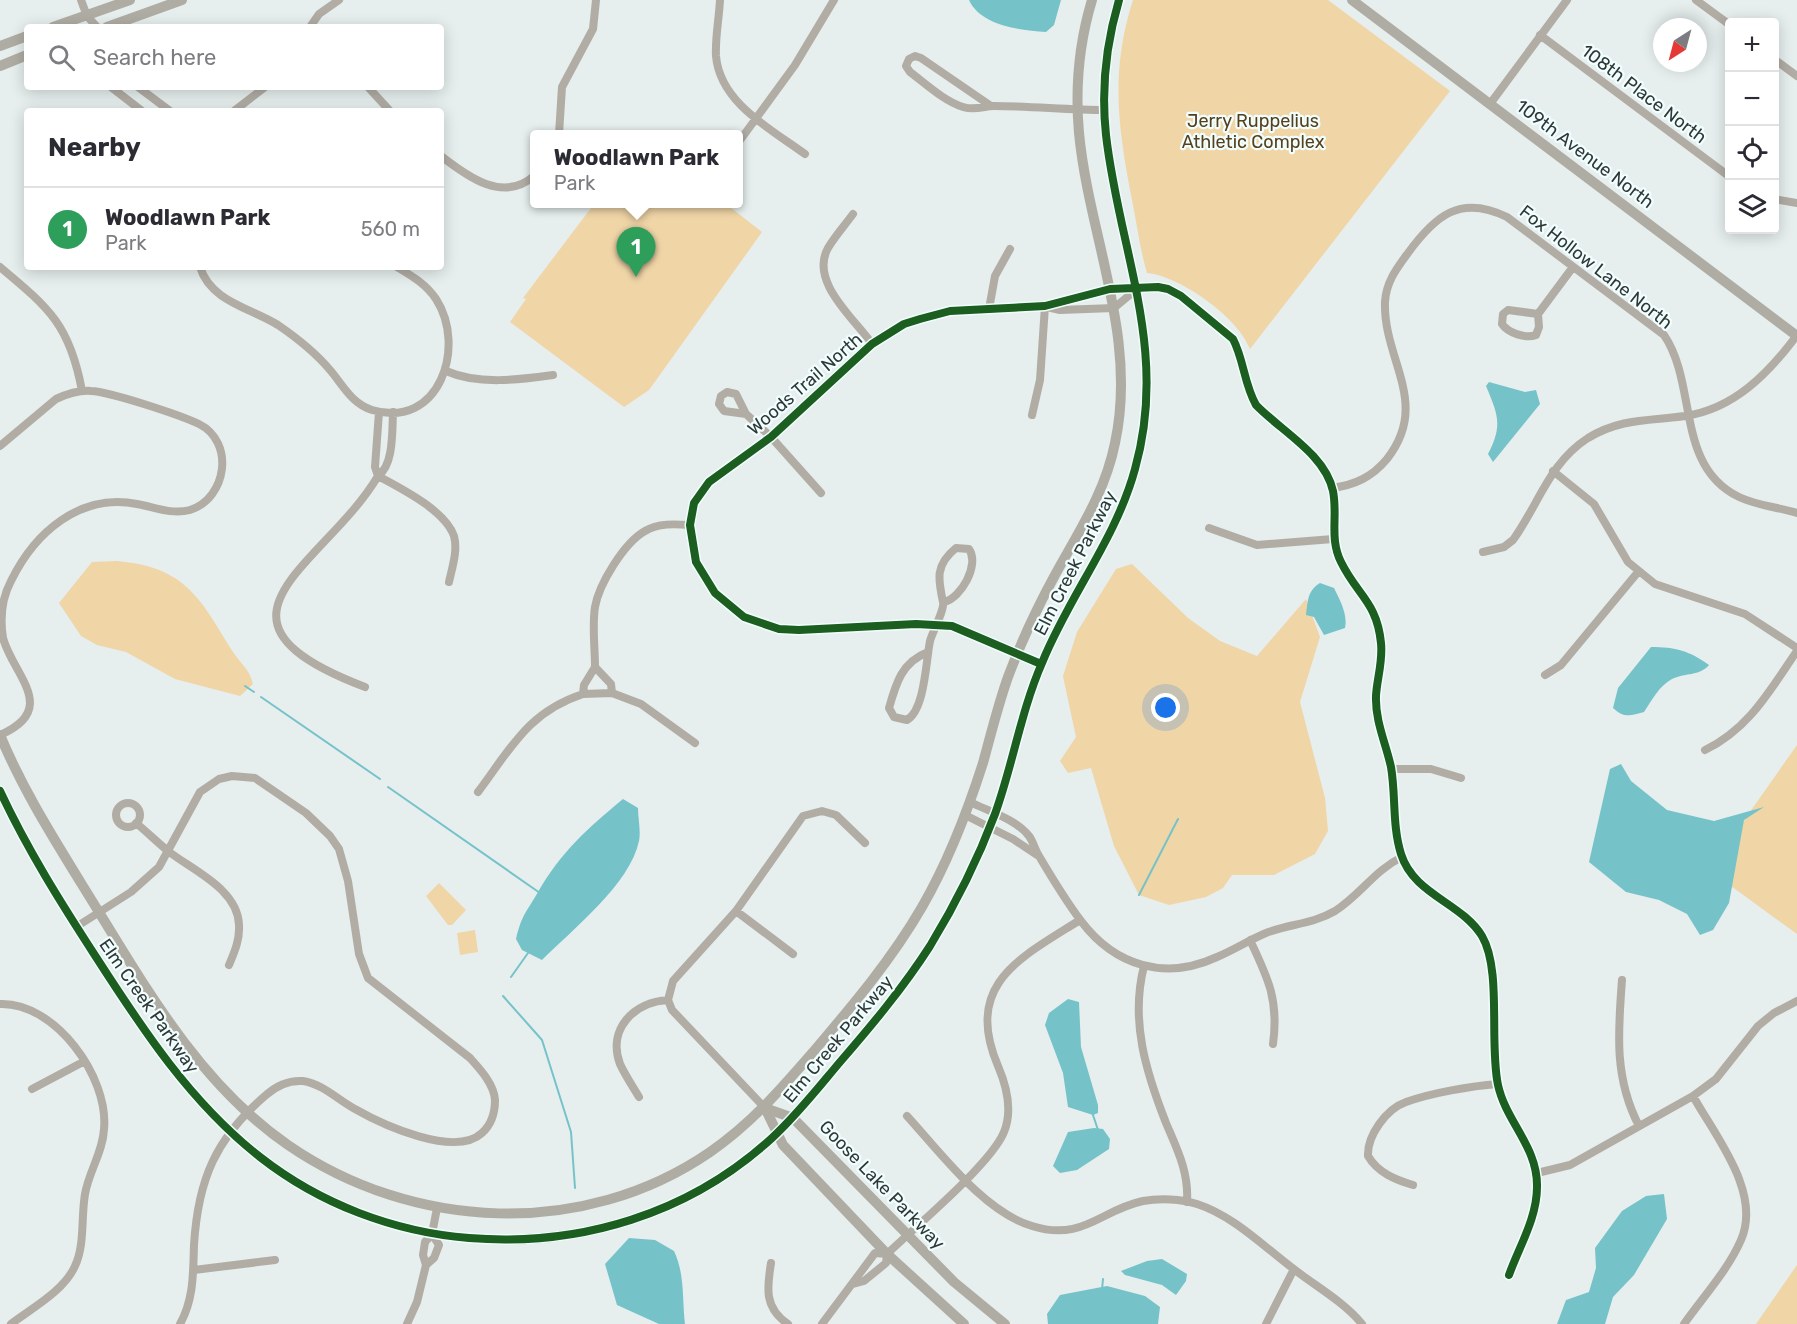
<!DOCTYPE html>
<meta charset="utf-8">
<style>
:root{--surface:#fff;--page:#f2f2f3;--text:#2b2b33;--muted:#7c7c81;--line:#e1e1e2;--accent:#707777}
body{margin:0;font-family:Rubik,sans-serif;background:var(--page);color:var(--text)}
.controls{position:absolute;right:18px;top:18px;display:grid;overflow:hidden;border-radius:6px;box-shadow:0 3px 15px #0003}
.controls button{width:54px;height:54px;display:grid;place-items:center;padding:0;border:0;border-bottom:2px solid var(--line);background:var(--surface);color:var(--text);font:30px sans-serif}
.compass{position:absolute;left:1653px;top:18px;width:54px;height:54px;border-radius:50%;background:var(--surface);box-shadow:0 3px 15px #0003;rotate:216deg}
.you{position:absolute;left:1166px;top:708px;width:21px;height:21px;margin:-15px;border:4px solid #fff;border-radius:50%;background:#1a73e8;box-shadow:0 0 0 9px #1a73e833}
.badge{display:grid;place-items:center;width:39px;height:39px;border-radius:50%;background:var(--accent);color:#fff;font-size:20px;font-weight:700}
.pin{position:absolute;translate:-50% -50px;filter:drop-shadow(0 2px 3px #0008)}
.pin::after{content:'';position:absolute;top:32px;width:21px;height:18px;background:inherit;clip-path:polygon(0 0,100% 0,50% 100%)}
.popup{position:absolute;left:530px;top:130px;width:213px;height:78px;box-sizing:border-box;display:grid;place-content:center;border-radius:6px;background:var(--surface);filter:drop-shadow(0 2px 4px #0005);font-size:20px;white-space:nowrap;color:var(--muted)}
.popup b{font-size:22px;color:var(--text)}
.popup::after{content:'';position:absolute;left:50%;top:100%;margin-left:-12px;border:12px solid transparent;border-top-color:var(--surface)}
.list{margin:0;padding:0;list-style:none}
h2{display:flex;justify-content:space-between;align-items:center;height:78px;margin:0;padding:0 24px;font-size:26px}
h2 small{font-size:20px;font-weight:400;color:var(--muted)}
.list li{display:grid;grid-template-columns:39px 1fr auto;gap:18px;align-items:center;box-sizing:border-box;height:84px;padding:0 24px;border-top:2px solid var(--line)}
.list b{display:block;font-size:22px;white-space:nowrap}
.list p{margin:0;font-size:20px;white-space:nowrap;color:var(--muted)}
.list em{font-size:20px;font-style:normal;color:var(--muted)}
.icon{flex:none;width:33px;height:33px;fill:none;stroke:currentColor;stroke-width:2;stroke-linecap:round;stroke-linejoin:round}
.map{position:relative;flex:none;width:1797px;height:1324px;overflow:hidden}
.search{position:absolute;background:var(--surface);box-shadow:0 3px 15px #0003;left:24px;top:24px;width:420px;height:66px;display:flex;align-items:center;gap:15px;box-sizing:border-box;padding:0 21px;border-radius:6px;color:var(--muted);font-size:22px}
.panel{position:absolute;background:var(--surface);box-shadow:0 3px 15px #0003;left:24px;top:108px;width:420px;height:162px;border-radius:6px}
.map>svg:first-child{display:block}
.green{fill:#f0d5a7}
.water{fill:#75c3c9}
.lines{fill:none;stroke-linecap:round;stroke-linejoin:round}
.stream{stroke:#75c3c9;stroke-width:2}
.street{stroke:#b1ada5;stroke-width:8}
.secondary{stroke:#afada3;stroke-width:10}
.cycleway-casing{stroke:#f1fefe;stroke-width:11}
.cycleway{stroke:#1b5e20;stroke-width:8}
.labels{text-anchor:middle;stroke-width:4.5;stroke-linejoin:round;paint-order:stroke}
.street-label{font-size:18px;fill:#313737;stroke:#f1fefe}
.park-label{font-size:18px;fill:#573f1b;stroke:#f1fefe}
</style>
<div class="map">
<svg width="1797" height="1324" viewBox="0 0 1797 1324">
<rect width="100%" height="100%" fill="#e6eeee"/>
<!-- green -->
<path class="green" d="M1133,0H1328L1450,91L1250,349C1238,317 1180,276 1147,273C1140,249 1137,225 1132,200C1118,129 1110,71 1133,0Z
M594,204H726L762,232L649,390L624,407L510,322L526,299L523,298Z
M117,561C184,567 199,596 231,649C238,661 250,669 253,684L240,696L175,679L126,652L97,645L81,636L59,603L92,562Z
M1132,564L1188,618L1220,641L1257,656L1306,599L1320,637L1300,702L1325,798L1328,831L1315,854L1274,875H1232L1223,888L1206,897L1169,905L1139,895L1114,846L1091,768L1068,773L1060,761L1076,737L1063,676L1077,632L1116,569Z
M1797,745V934L1709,870Z
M439,883L466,910L452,925H448L426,896Z
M475,930L478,952L460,955L457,933Z
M1797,1265V1324H1756Z"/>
<!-- water -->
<path class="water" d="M969,0H1061L1054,25L1046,32C1020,30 981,26 969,0Z
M1489,382L1525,392L1536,390L1540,404L1493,462L1488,454C1503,425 1498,415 1486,386Z
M1320,583L1334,588C1340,600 1348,615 1345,628L1324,635L1314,617L1306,615C1308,601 1307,591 1320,583Z
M1651,647C1675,647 1690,651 1709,665C1700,676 1684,673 1672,679C1659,686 1652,700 1644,712C1630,716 1624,718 1613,708L1618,688Z
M1621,764L1631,781L1667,810L1714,821L1764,807L1744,820L1729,903L1713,930L1700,935L1687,914L1659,900L1626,892L1589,862L1610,769Z
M623,799L638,808C638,818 641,831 639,841C630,884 573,929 542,960L522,950L516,939C522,914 526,913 538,892C561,852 587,829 623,799Z
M1068,999L1079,1002L1081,1047L1098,1105V1113L1093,1115L1068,1107L1063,1073L1045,1025L1049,1013Z
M1094,1128L1103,1129L1110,1139L1109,1149L1077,1170L1060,1173L1053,1166L1068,1132Z
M1664,1194L1667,1219L1634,1275L1613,1297L1605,1324H1557L1566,1300L1589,1292L1596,1268L1595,1248L1622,1211L1646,1196Z
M629,1238L655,1240L674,1251C685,1274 682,1299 685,1324H659L617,1305L605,1264Z
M1162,1259L1187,1274L1186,1281L1176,1295L1162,1285L1125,1275L1121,1271L1147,1261Z
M1107,1286L1145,1296L1160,1307L1158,1324H1048L1047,1314L1060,1295Z"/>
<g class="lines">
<!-- stream -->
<path class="stream" d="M245,686L254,692
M261,697L380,779
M388,787L540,893
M1139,895L1178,819
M511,977L528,953
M503,996L542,1040L571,1132L575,1188
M1092,1112L1098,1130
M1102,1290L1103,1279"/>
<!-- street -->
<path class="street" d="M81,0L87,16L97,27
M720,0C719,19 715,38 716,56C720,103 771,129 805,154
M1696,0L1730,25
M310,27L319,14L339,0
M1540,35L1730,177
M1774,59L1797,76
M111,87L142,111
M138,87L170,111
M368,87L390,111
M1490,104L1567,0
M991,106L921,58L915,56L909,59L906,66L910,72C926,84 944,101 963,107C976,111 983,106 994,106C1031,106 1068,110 1105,110
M234,111L265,87
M559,134L562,87L593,29L596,0
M738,143L795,65L834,0
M441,156C468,177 503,203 534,176
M1774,199L1797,203
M853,214C845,225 835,236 828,248C809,282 855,319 872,344
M0,267C49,308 70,325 82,391
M200,267C211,302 251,308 278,325C297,338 315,352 330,370C343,385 351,403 372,410C439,430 467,347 436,299C426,284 412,276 397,267
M1047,307L1060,310L1114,308L1138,288
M989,309L995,276L1010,249
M1538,314L1508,310L1503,314L1502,324C1508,333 1526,339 1536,335L1539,327L1538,314L1573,267
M446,371C478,385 518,380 553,375
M746,414L736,394L727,392L721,396L719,404L724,411L746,414L771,437L821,493
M1032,415L1040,380L1045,306
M0,446L56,399C67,394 78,390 91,391C111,392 180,415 199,424C235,442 227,498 190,510C172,515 154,507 137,504C80,493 35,532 11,581C2,598 0,619 3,638C13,675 60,709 0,735
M1553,471L1594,504L1628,562L1655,584L1745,614L1797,648
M378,476C400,488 445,510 454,536C458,551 452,568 449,582
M378,476L375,467L379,412
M1332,488C1355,485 1372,477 1387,459C1431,403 1383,360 1385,302C1386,282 1397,268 1408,253C1435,216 1460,194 1507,217L1664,335C1698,385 1675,466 1739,497C1758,506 1778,507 1797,513
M1209,528L1257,545L1333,539
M1483,552L1504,547L1513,540C1539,504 1549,463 1588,438C1621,418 1649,421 1685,416C1734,409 1769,373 1797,335
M928,652C902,662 896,683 889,708L894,717L907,720C925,710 926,660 930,641C932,633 945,609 943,602C938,579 935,565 956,548L969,549C980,565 961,598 944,602
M1041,664L952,626L916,624L799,630L779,629L744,617L715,593L696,562L690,525L694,503L709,482L771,437L872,344L904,324L920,319L950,311L1045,306L1110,289L1158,287L1168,289L1181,296L1233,339C1244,360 1244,384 1256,405C1281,431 1325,454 1333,491C1338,516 1329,538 1341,562C1357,595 1377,602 1381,643C1383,662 1377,678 1376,696C1375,721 1386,744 1391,767C1396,796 1392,825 1401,854C1414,895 1461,902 1482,936C1502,970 1489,1043 1498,1085C1506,1122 1538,1147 1537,1187C1537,1218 1519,1247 1509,1275
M595,667C595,648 592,626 595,607C599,584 624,543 645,531C658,523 675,524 690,525
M595,667L611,684L612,693L583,694L584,685Z
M1545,675L1561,665L1638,572
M365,687C186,619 324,567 378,476C394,465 392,431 393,412
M612,693L641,704L695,743
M1705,750C1749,729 1770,690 1797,651
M1391,769H1431L1461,778
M478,792C511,748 528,712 583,694
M970,802C988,811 1016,819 1029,836C1033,841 1035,850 1039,856C1052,878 1066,901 1081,921C1115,966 1165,981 1217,957C1234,950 1249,940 1266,933C1289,924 1313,924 1335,911C1360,895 1375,870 1402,857
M116 815a12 12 0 1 1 24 0a12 12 0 1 1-24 0Z
M965,815L1013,839L1037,855
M136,823C147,832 157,842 168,851C192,870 238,889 239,925C240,940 234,953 229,965
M736,911L793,954
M76,927L131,892L159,867L200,792L219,779L232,776L255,778L306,813L330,836L339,849L348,881L359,954L368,978L470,1058C480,1069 494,1084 495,1100C495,1113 492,1124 482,1133C455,1158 383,1125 355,1109C338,1100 323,1084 303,1081C289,1080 276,1086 266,1095C216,1138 198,1179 194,1245C193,1273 194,1299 180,1324
M1250,940C1268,978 1279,1000 1273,1044
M1144,966C1130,1021 1146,1072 1166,1123C1177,1149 1189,1172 1187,1202
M1622,980C1618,1032 1614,1078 1639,1126
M0,1004C55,1002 109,1077 104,1129C103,1152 89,1171 85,1194C81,1217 85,1245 75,1266C64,1291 32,1308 11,1324
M32,1089L83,1062
M639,1097C633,1087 625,1075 620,1064C607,1029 634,1002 668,1000
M765,1108L672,1010L668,1000L673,981L736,911L803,816L822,811L836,815L865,843
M907,1116C940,1152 984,1212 1032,1226C1083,1242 1100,1210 1143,1201C1160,1198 1181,1199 1197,1204C1234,1216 1264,1247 1295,1270C1317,1287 1344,1302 1362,1324
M1537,1173L1570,1165L1693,1096L1716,1079L1758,1026L1774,1013L1797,1001
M1413,1185C1396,1180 1378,1173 1368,1156C1367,1136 1386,1109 1406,1102C1431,1093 1471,1086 1498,1084
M887,1254C915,1227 991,1164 1004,1132C1013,1110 1007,1087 998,1066C963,984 1020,958 1080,920
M771,1263C767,1288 764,1308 788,1324
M426,1265L434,1258L439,1245L432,1234
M194,1270L275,1260
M853,1284L864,1281L886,1263L887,1254
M407,1324L417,1302L426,1265L423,1255L425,1242L432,1234L437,1208
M822,1324L875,1253L887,1254
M1266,1324L1294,1269
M1684,1324C1703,1297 1728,1270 1741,1240C1762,1192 1715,1136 1693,1096"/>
<!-- secondary -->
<path class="secondary" d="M1352,0L1797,336
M53,27L130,0
M107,27L182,0
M0,46L27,36
M0,66L27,55
M0,735C22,788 51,834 81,883C139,976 195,1081 288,1145C413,1231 583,1239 710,1152C751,1124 782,1088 814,1051C853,1005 892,959 922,907C948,862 967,813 983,763C991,734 998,705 1008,677C1021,642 1037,608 1055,575C1079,531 1105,493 1115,443C1138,337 1089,237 1079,133C1075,88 1079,43 1092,0
M0,791C27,849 61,903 96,957C143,1030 191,1103 260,1157C320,1204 394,1232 469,1238C580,1247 689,1214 772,1138C797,1115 818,1088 840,1062C872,1025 903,988 930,946C955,905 978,859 995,814C1013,764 1021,711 1042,663C1069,596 1116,539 1135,469C1169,349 1119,251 1106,135C1101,89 1106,44 1119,0
M765,1108L793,1118L954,1282L1005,1324
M765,1108L783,1145L887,1254L964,1324"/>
<!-- cycleway casing -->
<g class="cycleway-casing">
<path id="cycleway" d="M1041,664L952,626L916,624L799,630L779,629L744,617L715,593L696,562L690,525L694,503L709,482L771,437L872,344L904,324L920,319L950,311L1045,306L1110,289L1158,287L1168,289L1181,296L1233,339C1244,360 1244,384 1256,405C1281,431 1325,454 1333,491C1338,516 1329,538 1341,562C1357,595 1377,602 1381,643C1383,662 1377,678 1376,696C1375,721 1386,744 1391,767C1396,796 1392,825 1401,854C1414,895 1461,902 1482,936C1502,970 1489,1043 1498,1085C1506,1122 1538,1147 1537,1187C1537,1218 1519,1247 1509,1275
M0,791C27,849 61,903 96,957C143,1030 191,1103 260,1157C320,1204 394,1232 469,1238C580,1247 689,1214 772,1138C797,1115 818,1088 840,1062C872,1025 903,988 930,946C955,905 978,859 995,814C1013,764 1021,711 1042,663C1069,596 1116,539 1135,469C1169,349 1119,251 1106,135C1101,89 1106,44 1119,0"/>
</g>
<!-- cycleway -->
<use href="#cycleway" class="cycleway"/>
</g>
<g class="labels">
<!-- street labels -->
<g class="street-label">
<text transform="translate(1644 94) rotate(37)" y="6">108th Place North</text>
<text transform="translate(1585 154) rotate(37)" y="6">109th Avenue North</text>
<text transform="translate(1596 267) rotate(38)" y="6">Fox Hollow Lane North</text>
<text transform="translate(805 384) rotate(-41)" y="6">Woods Trail North</text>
<text transform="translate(1075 563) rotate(-63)" y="6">Elm Creek Parkway</text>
<text transform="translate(149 1006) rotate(55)" y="6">Elm Creek Parkway</text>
<text transform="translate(838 1039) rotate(-50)" y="6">Elm Creek Parkway</text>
<text transform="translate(882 1185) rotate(46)" y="6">Goose Lake Parkway</text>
</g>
<!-- park labels -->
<g class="park-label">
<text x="1253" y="127">Jerry Ruppelius<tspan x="1253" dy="21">Athletic Complex</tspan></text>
</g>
</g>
</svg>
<div class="controls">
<button>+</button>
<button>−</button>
<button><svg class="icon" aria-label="locate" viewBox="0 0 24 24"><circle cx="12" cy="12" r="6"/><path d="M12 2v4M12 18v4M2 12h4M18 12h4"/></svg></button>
<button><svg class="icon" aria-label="layers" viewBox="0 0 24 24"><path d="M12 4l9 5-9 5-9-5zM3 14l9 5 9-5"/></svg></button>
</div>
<svg class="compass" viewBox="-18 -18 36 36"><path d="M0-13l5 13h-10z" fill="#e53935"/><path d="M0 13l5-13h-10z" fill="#7c7c81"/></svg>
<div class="you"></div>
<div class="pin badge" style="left:636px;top:277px;background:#2e9e5b">1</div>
<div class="popup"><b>Woodlawn Park</b>Park</div>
<div class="search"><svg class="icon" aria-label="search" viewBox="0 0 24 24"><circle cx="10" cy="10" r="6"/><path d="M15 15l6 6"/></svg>Search here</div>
<section class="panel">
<h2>Nearby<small></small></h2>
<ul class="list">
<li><span class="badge" style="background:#2e9e5b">1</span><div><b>Woodlawn Park</b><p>Park</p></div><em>560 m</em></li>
</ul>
</section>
</div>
